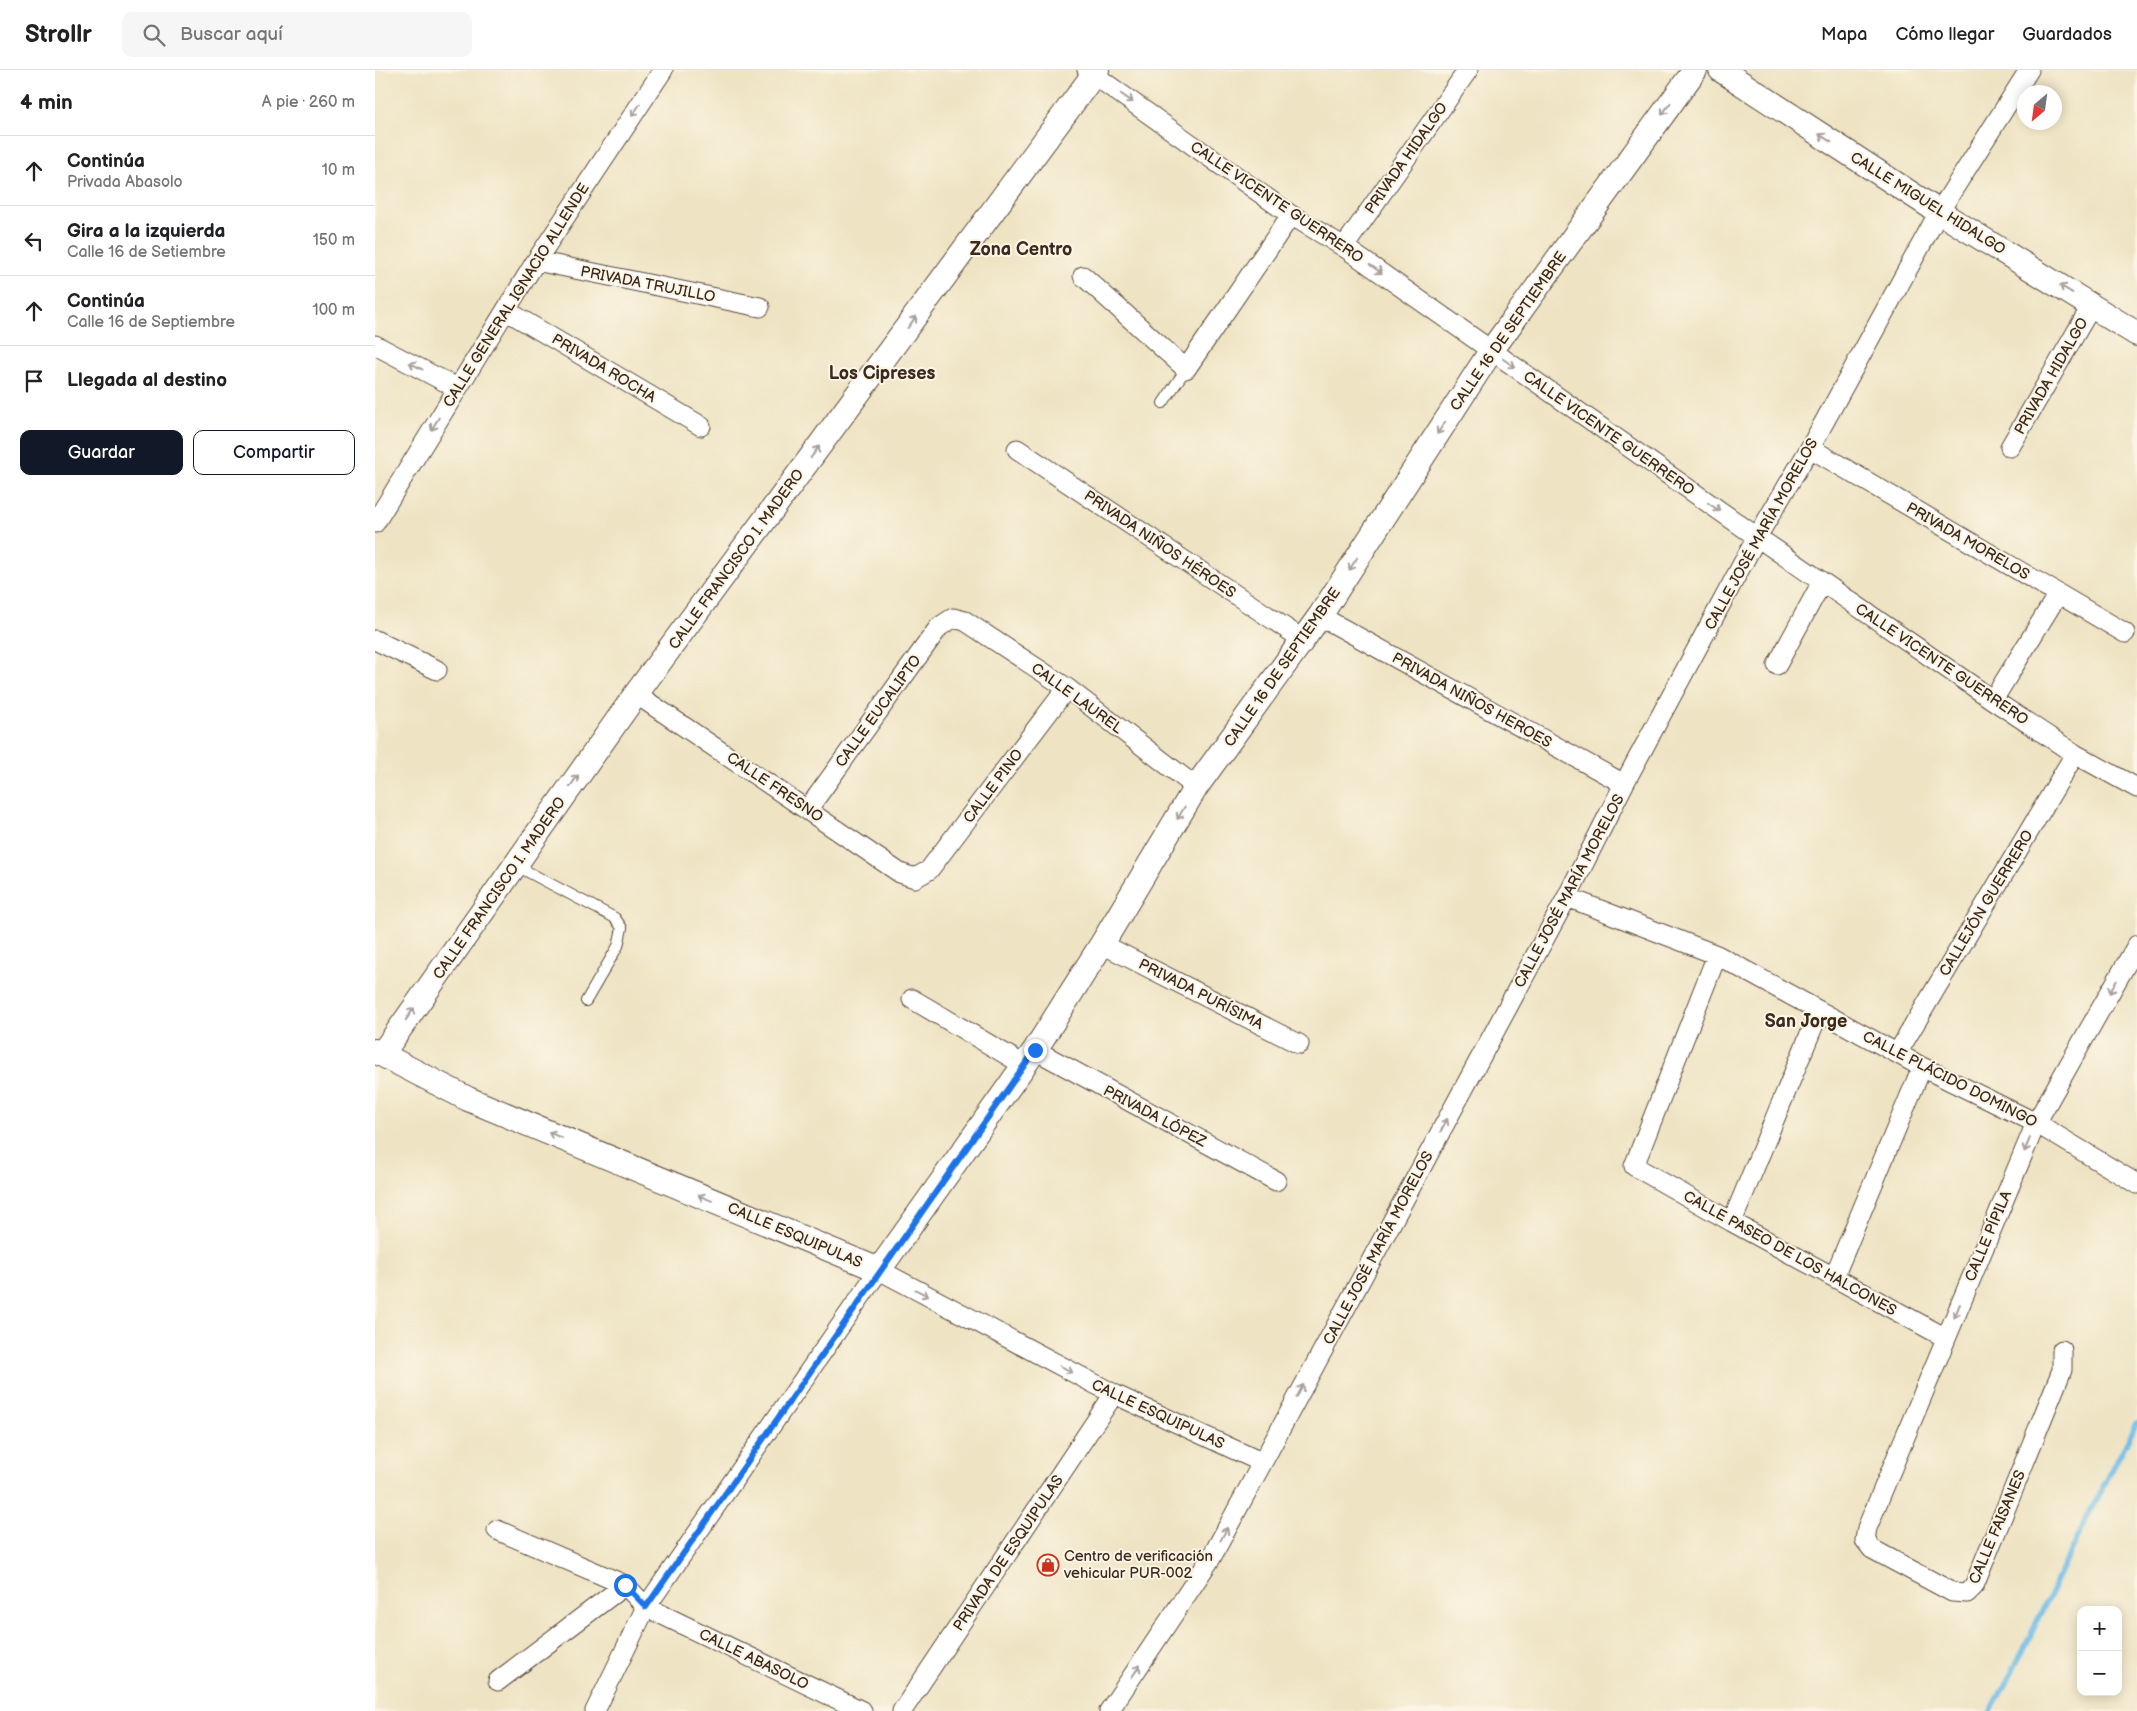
<!DOCTYPE html>
<html lang="es">
<meta charset="utf-8">
<style>
:root{--surface:#fff;--page:#f6f6f6;--text:#202124;--muted:#757577;--line:#e0e0e0;--accent:#111827}
body{margin:0;font-family:"Balsamiq Sans",sans-serif;background:var(--page);color:var(--text)}
.controls{position:absolute;right:15px;bottom:15px;display:grid;overflow:hidden;border-radius:10px;box-shadow:0 2px 12px #0003}
.controls button{width:45px;height:45px;display:grid;place-items:center;padding:0;border:0;border-bottom:1px solid var(--line);background:var(--surface);color:var(--text);font:25px sans-serif}
.compass{position:absolute;left:1642px;top:15px;width:45px;height:45px;border-radius:50%;background:var(--surface);box-shadow:0 2px 12px #0003;rotate:209deg}
.stop{position:absolute;width:15px;height:15px;margin:-11px;border:4px solid #1a73e8;border-radius:50%;background:#fff}
.stop.end{background:#1a73e8;border-color:#fff;box-shadow:0 1px 5px #0008}
.list{margin:0;padding:0;list-style:none}
h2{display:flex;justify-content:space-between;align-items:center;height:65px;margin:0;padding:0 20px;font-size:21px}
h2 small{font-size:16px;font-weight:400;color:var(--muted)}
.list li{display:grid;grid-template-columns:32px 1fr auto;gap:15px;align-items:center;box-sizing:border-box;height:70px;padding:0 20px;border-top:1px solid var(--line)}
.list b{display:block;font-size:19px;white-space:nowrap}
.list p{margin:0;font-size:16px;white-space:nowrap;color:var(--muted)}
.list em{font-size:16px;font-style:normal;color:var(--muted)}
.actions{display:flex;gap:10px;padding:15px 20px}
.actions a{flex:1;padding:11px 0;border:1px solid var(--accent);border-radius:10px;text-align:center;font-size:18px;color:var(--accent)}
.actions .main{background:var(--accent);color:#fff}
.icon{flex:none;width:28px;height:28px;fill:none;stroke:currentColor;stroke-width:2;stroke-linecap:round;stroke-linejoin:round}
.map{position:relative;flex:none;width:1762px;height:1641px;overflow:hidden}
header{display:flex;align-items:center;gap:30px;box-sizing:border-box;height:70px;padding:0 25px;background:var(--surface);border-bottom:1px solid var(--line)}
header strong{font-size:24px}
nav{display:flex;gap:28px;margin-inline-start:auto;font-size:18px}
.search{width:350px;height:45px;background:var(--page);display:flex;align-items:center;gap:12px;box-sizing:border-box;padding:0 18px;border-radius:10px;color:var(--muted);font-size:19px}
main{display:flex}
aside{flex:1;background:var(--surface)}
.map>svg:first-child{display:block}
.lines{fill:none;stroke-linecap:round;stroke-linejoin:round}
.stream{stroke:#6dbce7;stroke-width:5.5}
.service-casing{stroke:#564637;stroke-width:12}
.minor-casing{stroke:#564637;stroke-width:21}
.tertiary-casing{stroke:#564637;stroke-width:26}
.service{stroke:#fff;stroke-width:10}
.minor{stroke:#fff;stroke-width:19}
.tertiary{stroke:#fff;stroke-width:24}
.oneway{stroke:#a79f9a}
.route{stroke:#1a73e8;stroke-width:6}
.labels{text-anchor:middle;stroke-width:4;stroke-linejoin:round;paint-order:stroke}
.street-label{font-size:15px;fill:#3b2a1e;stroke:#fcf5e5}
.poi-label{font-size:15px;fill:#3b2a1e;stroke:#fcf5e5;text-anchor:start}
.quarter-label{font-size:18px;font-weight:bold;fill:#3b2a1e;stroke:#fcf5e5}
</style>
<header>
<strong>Strollr</strong>
<div class="search"><svg class="icon" aria-label="search" viewBox="0 0 24 24"><circle cx="10" cy="10" r="6"/><path d="M15 15l6 6"/></svg>Buscar aquí</div>
<nav><a>Mapa</a><a>Cómo llegar</a><a>Guardados</a></nav>
</header>
<main>
<aside>
<h2>4 min<small>A pie · 260 m</small></h2>
<ul class="list">
<li><svg class="icon" aria-label="ahead" viewBox="0 0 24 24"><path d="M12 20V5M6 11l6-6 6 6"/></svg><div><b>Continúa</b><p>Privada Abasolo</p></div><em>10 m</em></li>
<li><svg class="icon" aria-label="left" viewBox="0 0 24 24"><path d="M17 20v-9H6M10 6l-5 5 5 5"/></svg><div><b>Gira a la izquierda</b><p>Calle 16 de Setiembre</p></div><em>150 m</em></li>
<li><svg class="icon" aria-label="ahead" viewBox="0 0 24 24"><path d="M12 20V5M6 11l6-6 6 6"/></svg><div><b>Continúa</b><p>Calle 16 de Septiembre</p></div><em>100 m</em></li>
<li><svg class="icon" aria-label="arrive" viewBox="0 0 24 24"><path d="M6 21V4h12l-3 4 3 4H6"/></svg><div><b>Llegada al destino</b></div></li>
</ul>
<div class="actions"><a class="main">Guardar</a><a>Compartir</a></div>
</aside>
<div class="map">
<svg width="1762" height="1641" viewBox="0 0 1762 1641">
<rect width="100%" height="100%" fill="#fcf5e5"/>
<filter id="ink" filterUnits="userSpaceOnUse"><feTurbulence type="fractalNoise" baseFrequency=".02" numOctaves="2"/><feDisplacementMap in="SourceGraphic" scale="10" xChannelSelector="R" yChannelSelector="G"/><feConvolveMatrix kernelMatrix="1 2 1 2 8 2 1 2 1" color-interpolation-filters="sRGB"/></filter>
<filter id="wash" filterUnits="userSpaceOnUse"><feTurbulence type="fractalNoise" baseFrequency=".0096" numOctaves="4" result="noise"/><feDisplacementMap in="SourceGraphic" scale="20" xChannelSelector="R" yChannelSelector="G"/><feGaussianBlur stdDeviation="1.12" result="paint"/><feColorMatrix in="noise" values="0 0 0 0 0 0 0 0 0 0 0 0 0 0 0 0 0 1.4 0 .05"/><feComposite in="paint" operator="in"/></filter>
<g filter="url(#wash)">
<rect width="100%" height="100%" fill="#eee3c3"/>
<g class="lines">
<!-- stream -->
<path class="stream" d="M1616,1641L1648,1581L1710,1451L1762,1353"/>
</g>
</g>
<g filter="url(#ink)">
<g class="lines">
<!-- service casing -->
<g class="service-casing">
<path id="service" d="M788,333L811,299
M140,795L240,848L247,858L243,876L211,931"/>
</g>
<!-- minor casing -->
<g class="minor-casing">
<path id="minor" d="M712,0L916,145L969,177L1382,467L1618,630L1700,684L1762,718
M969,177L1093,0
M161,191L385,237
M708,206L811,299L916,145
M132,241L326,356
M0,275L82,318
M1635,377L1717,235
M1435,378L1750,563
M642,379L927,569
M0,453L161,191L288,0
M945,546L1249,714
M0,570L62,600
M1402,595L1447,512
M261,624L525,803L540,808L554,800L692,618
M1618,630L1683,524
M433,739L564,557L578,548L590,551L692,618L821,717
M1192,827L1342,885L1547,997L1661,1053L1762,1114
M727,874L924,974
M1342,885L1259,1096L1357,1152L1571,1268
M537,929L649,995
M660,980L901,1111
M1523,982L1700,684
M1357,1152L1444,942
M1459,1207L1547,997
M1687,1280V1300L1599,1516L1592,1523L1577,1522L1497,1479L1490,1470L1492,1458L1661,1053L1762,875
M122,1460L250,1515L271,1537L487,1641
M123,1611L250,1515
M220,1641L271,1537L504,1200L739,1324L886,1392
M527,1641L739,1324
M734,1641L836,1488L1192,827L1249,714L1382,467L1435,378L1564,142L1654,0"/>
</g>
<!-- tertiary casing -->
<g class="tertiary-casing">
<path id="tertiary" d="M1346,0L1564,142L1762,264
M0,981L93,1029L504,1200L660,980L727,874L821,717L945,546L1116,281L1320,0
M7,984L261,624L722,0"/>
</g>
<!-- service -->
<use href="#service" class="service"/>
<!-- minor -->
<use href="#minor" class="minor"/>
<!-- tertiary -->
<use href="#tertiary" class="tertiary"/>
</g>
<!-- one-way arrows -->
<defs><path id="oneway-shaft" d="M-6 0H5M1.5-3L5.5 0L1.5 3" fill="none" stroke-width="1.6" stroke-linecap="round" stroke-linejoin="round" transform="scale(1.25)"/></defs>
<g class="oneway">
<use href="#oneway-shaft" transform="translate(752 28) rotate(35)"/>
<use href="#oneway-shaft" transform="translate(1291 39) rotate(126)"/>
<use href="#oneway-shaft" transform="translate(261 40) rotate(124)"/>
<use href="#oneway-shaft" transform="translate(1450 68) rotate(-147)"/>
<use href="#oneway-shaft" transform="translate(1001 199) rotate(35)"/>
<use href="#oneway-shaft" transform="translate(1691 219) rotate(-149)"/>
<use href="#oneway-shaft" transform="translate(537 252) rotate(-54)"/>
<use href="#oneway-shaft" transform="translate(1134 293) rotate(35)"/>
<use href="#oneway-shaft" transform="translate(41 296) rotate(-152)"/>
<use href="#oneway-shaft" transform="translate(60 354) rotate(121)"/>
<use href="#oneway-shaft" transform="translate(1066 358) rotate(123)"/>
<use href="#oneway-shaft" transform="translate(440 382) rotate(-54)"/>
<use href="#oneway-shaft" transform="translate(1339 437) rotate(35)"/>
<use href="#oneway-shaft" transform="translate(978 494) rotate(123)"/>
<use href="#oneway-shaft" transform="translate(199 711) rotate(-55)"/>
<use href="#oneway-shaft" transform="translate(806 743) rotate(121)"/>
<use href="#oneway-shaft" transform="translate(1738 917) rotate(120)"/>
<use href="#oneway-shaft" transform="translate(35 944) rotate(-55)"/>
<use href="#oneway-shaft" transform="translate(1069 1055) rotate(-62)"/>
<use href="#oneway-shaft" transform="translate(180 1065) rotate(-157)"/>
<use href="#oneway-shaft" transform="translate(1652 1075) rotate(113)"/>
<use href="#oneway-shaft" transform="translate(330 1128) rotate(-157)"/>
<use href="#oneway-shaft" transform="translate(547 1223) rotate(28)"/>
<use href="#oneway-shaft" transform="translate(1582 1241) rotate(112)"/>
<use href="#oneway-shaft" transform="translate(691 1299) rotate(28)"/>
<use href="#oneway-shaft" transform="translate(925 1321) rotate(-62)"/>
<use href="#oneway-shaft" transform="translate(849 1464) rotate(-62)"/>
<use href="#oneway-shaft" transform="translate(761 1601) rotate(-56)"/>
</g>
</g>
<g class="lines" filter="url(#ink)">
<!-- route -->
<path class="route" d="M250,1515L271,1537L660,980"/>
</g>
<!-- icons -->
<defs>
<g id="shop-ring" transform="scale(1.125)"><circle r="9.5" fill="#fcf5e5" stroke="#c8321e" stroke-width="1.5"/><path d="M-5-2.5h2.3a2.7 3.5 0 0 1 5.4 0H5L5.5 6h-11ZM-1.5-2.5h3a1.5 2.3 0 0 0-3 0Z" fill="#c8321e"/></g>
</defs>
<g fill-rule="evenodd">
<use href="#shop-ring" x="673" y="1495"/>
</g>
<g class="labels">
<!-- street labels -->
<g class="street-label">
<text transform="translate(1031 88) rotate(-55)" y="5">PRIVADA HIDALGO</text>
<text transform="translate(902 132) rotate(34)" y="5">CALLE VICENTE GUERRERO</text>
<text transform="translate(1553 133) rotate(32)" y="5">CALLE MIGUEL HIDALGO</text>
<text transform="translate(273 214) rotate(11)" y="5">PRIVADA TRUJILLO</text>
<text transform="translate(141 225) rotate(-58)" y="5">CALLE GENERAL IGNACIO ALLENDE</text>
<text transform="translate(1133 261) rotate(-55)" y="5">CALLE 16 DE SEPTIEMBRE</text>
<text transform="translate(229 298) rotate(31)" y="5">PRIVADA ROCHA</text>
<text transform="translate(1676 306) rotate(-60)" y="5">PRIVADA HIDALGO</text>
<text transform="translate(1234 363) rotate(35)" y="5">CALLE VICENTE GUERRERO</text>
<text transform="translate(1386 464) rotate(-61)" y="5">CALLE JOSÉ MARÍA MORELOS</text>
<text transform="translate(1593 471) rotate(30)" y="5">PRIVADA MORELOS</text>
<text transform="translate(785 474) rotate(34)" y="5">PRIVADA NIÑOS HÉROES</text>
<text transform="translate(361 489) rotate(-54)" y="5">CALLE FRANCISCO I. MADERO</text>
<text transform="translate(1567 594) rotate(34)" y="5">CALLE VICENTE GUERRERO</text>
<text transform="translate(907 597) rotate(-55)" y="5">CALLE 16 DE SEPTIEMBRE</text>
<text transform="translate(702 628) rotate(36)" y="5">CALLE LAUREL</text>
<text transform="translate(1097 630) rotate(29)" y="5">PRIVADA NIÑOS HEROES</text>
<text transform="translate(503 641) rotate(-54)" y="5">CALLE EUCALIPTO</text>
<text transform="translate(618 716) rotate(-53)" y="5">CALLE PINO</text>
<text transform="translate(400 717) rotate(34)" y="5">CALLE FRESNO</text>
<text transform="translate(124 818) rotate(-55)" y="5">CALLE FRANCISCO I. MADERO</text>
<text transform="translate(1194 821) rotate(-62)" y="5">CALLE JOSÉ MARÍA MORELOS</text>
<text transform="translate(1611 833) rotate(-59)" y="5">CALLEJÓN GUERRERO</text>
<text transform="translate(826 924) rotate(27)" y="5">PRIVADA PURÍSIMA</text>
<text transform="translate(1575 1009) rotate(27)" y="5">CALLE PLÁCIDO DOMINGO</text>
<text transform="translate(780 1046) rotate(28)" y="5">PRIVADA LÓPEZ</text>
<text transform="translate(420 1165) rotate(23)" y="5">CALLE ESQUIPULAS</text>
<text transform="translate(1613 1166) rotate(-67)" y="5">CALLE PÍPILA</text>
<text transform="translate(1003 1178) rotate(-62)" y="5">CALLE JOSÉ MARÍA MORELOS</text>
<text transform="translate(1415 1183) rotate(29)" y="5">CALLE PASEO DE LOS HALCONES</text>
<text transform="translate(783 1344) rotate(25)" y="5">CALLE ESQUIPULAS</text>
<text transform="translate(1622 1457) rotate(-67)" y="5">CALLE FAISANES</text>
<text transform="translate(633 1483) rotate(-56)" y="5">PRIVADA DE ESQUIPULAS</text>
<text transform="translate(379 1589) rotate(26)" y="5">CALLE ABASOLO</text>
</g>
<!-- poi labels -->
<g class="poi-label">
<text x="689" y="1491">Centro de verificación<tspan x="689" dy="17">vehicular PUR-002</tspan></text>
</g>
<!-- quarter labels -->
<g class="quarter-label">
<text x="646" y="185">Zona Centro</text>
<text x="507" y="309">Los Cipreses</text>
<text x="1431" y="957">San Jorge</text>
</g>
</g>
</svg>
<div class="controls">
<button>+</button>
<button>−</button>
</div>
<svg class="compass" viewBox="-18 -18 36 36"><path d="M0-13l5 13h-10z" fill="#e53935"/><path d="M0 13l5-13h-10z" fill="#757577"/></svg>
<div class="stop" style="left:250px;top:1515px"></div>
<div class="stop end" style="left:660px;top:980px"></div>
</div>
</main>
